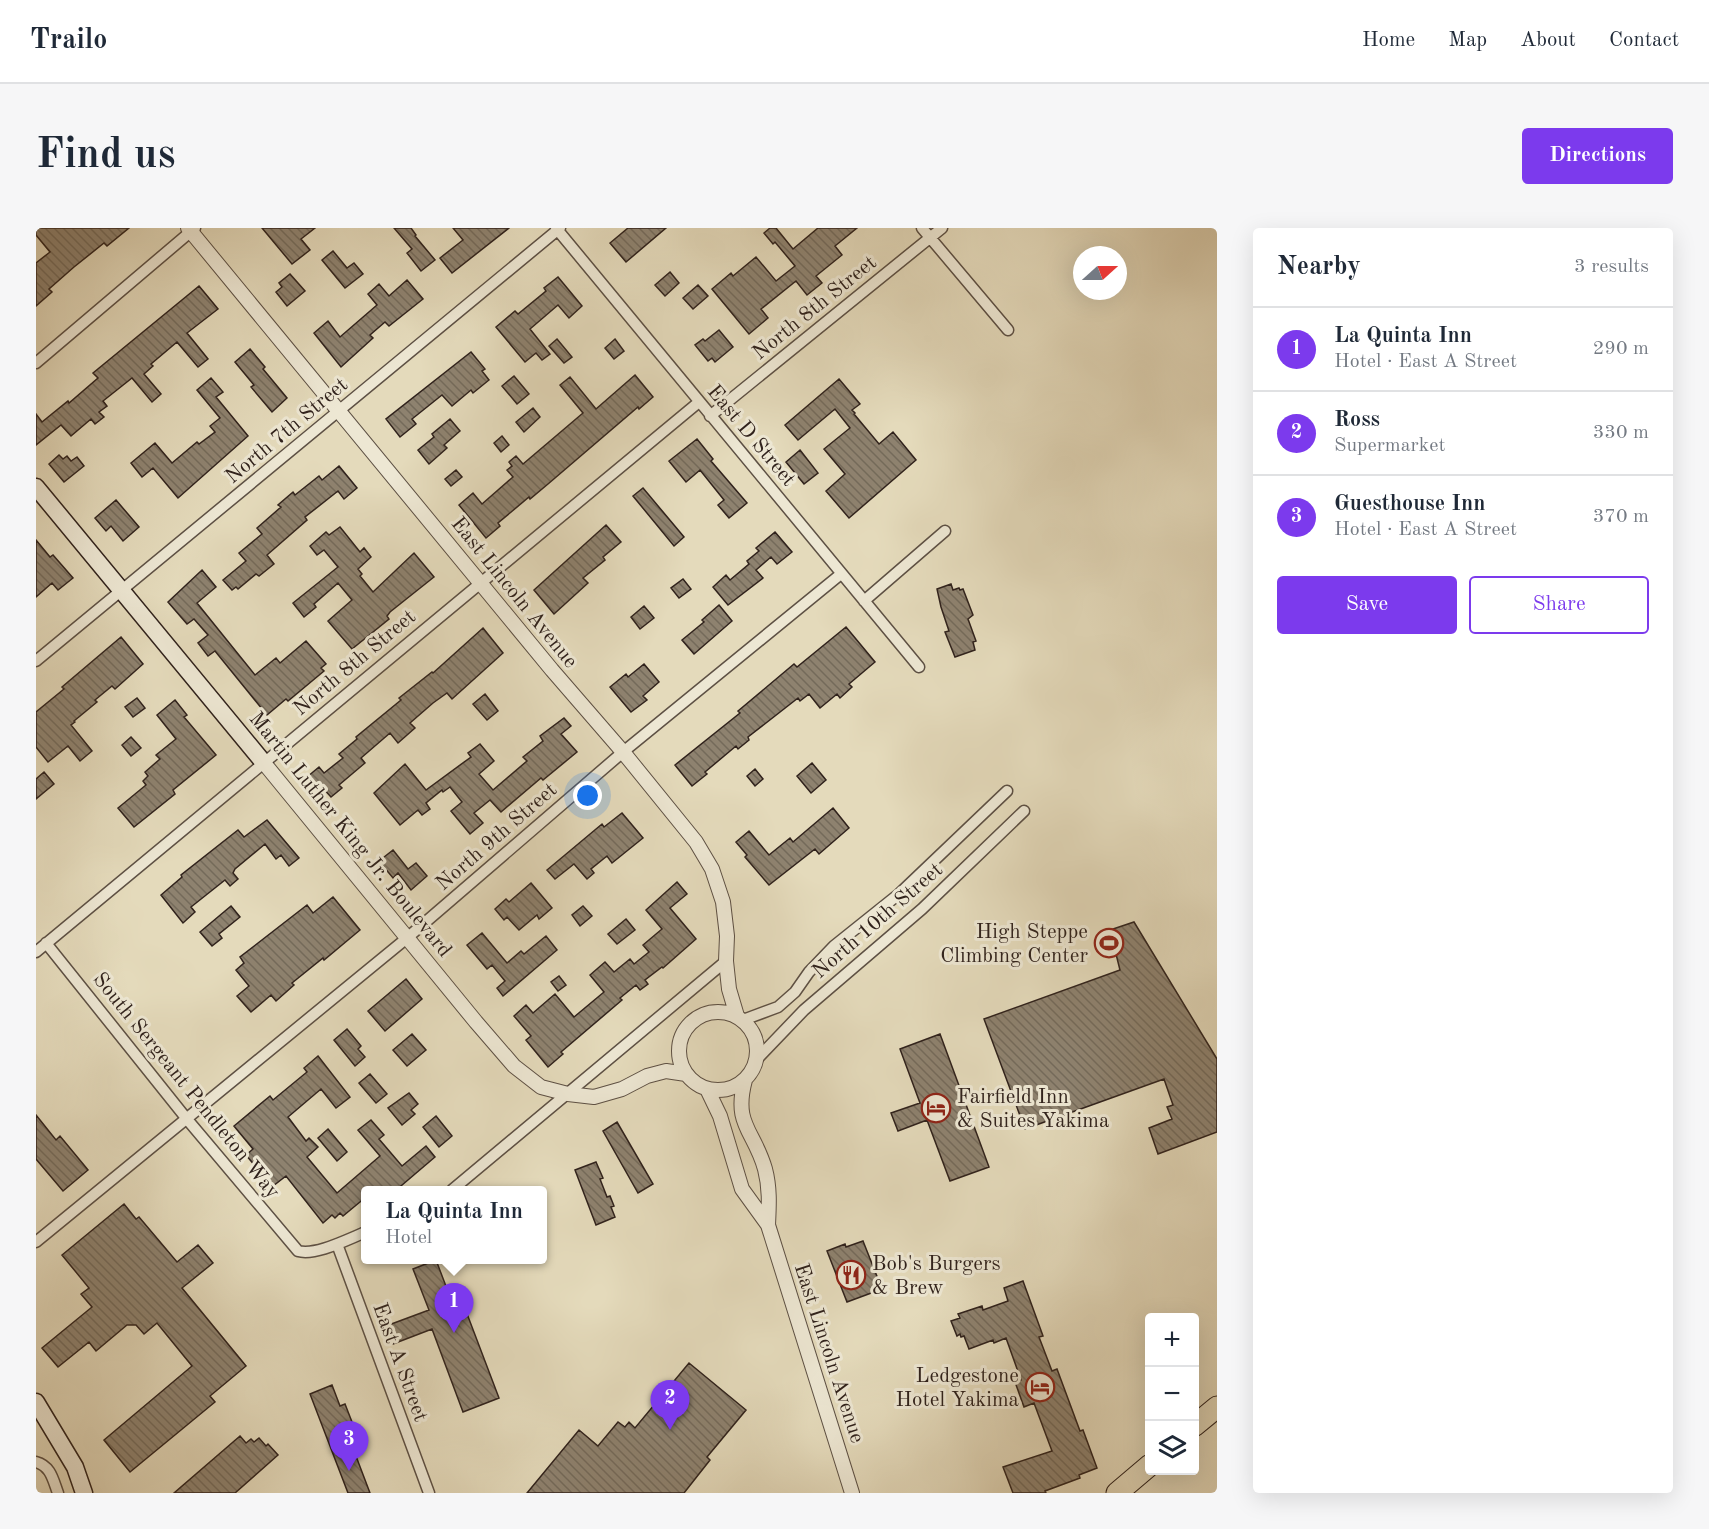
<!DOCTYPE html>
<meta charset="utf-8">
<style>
:root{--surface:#fff;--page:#f6f6f7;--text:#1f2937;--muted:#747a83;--line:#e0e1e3;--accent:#7c3aed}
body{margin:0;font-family:"Old Standard TT",serif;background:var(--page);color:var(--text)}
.controls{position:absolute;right:18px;bottom:18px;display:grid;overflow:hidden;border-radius:6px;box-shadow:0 6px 24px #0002}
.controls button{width:54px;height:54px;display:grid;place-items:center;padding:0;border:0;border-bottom:2px solid var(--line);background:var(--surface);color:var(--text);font:30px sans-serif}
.compass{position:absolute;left:1037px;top:18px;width:54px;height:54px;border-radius:50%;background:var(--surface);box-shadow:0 6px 24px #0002;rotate:69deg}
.you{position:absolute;left:552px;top:568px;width:21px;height:21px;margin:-15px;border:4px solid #fff;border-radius:50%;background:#1a73e8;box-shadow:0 0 0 9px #1a73e833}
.badge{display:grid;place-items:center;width:39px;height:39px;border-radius:50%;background:var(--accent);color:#fff;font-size:20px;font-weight:700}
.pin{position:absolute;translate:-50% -50px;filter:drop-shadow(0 2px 3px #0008)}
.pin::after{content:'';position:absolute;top:32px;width:21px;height:18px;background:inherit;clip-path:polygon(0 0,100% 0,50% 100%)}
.popup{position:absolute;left:325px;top:958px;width:186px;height:78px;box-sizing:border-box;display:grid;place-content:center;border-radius:6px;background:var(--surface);filter:drop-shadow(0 2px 4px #0005);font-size:20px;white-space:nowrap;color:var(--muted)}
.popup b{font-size:22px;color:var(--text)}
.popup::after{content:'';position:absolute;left:50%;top:100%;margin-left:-12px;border:12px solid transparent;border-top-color:var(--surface)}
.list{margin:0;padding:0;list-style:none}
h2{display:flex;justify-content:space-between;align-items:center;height:78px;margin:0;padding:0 24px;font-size:26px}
h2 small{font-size:20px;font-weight:400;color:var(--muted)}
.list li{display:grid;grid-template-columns:39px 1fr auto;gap:18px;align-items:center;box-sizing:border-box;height:84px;padding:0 24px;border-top:2px solid var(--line)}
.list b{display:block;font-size:22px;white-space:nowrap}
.list p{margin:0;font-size:20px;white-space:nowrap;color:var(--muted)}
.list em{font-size:20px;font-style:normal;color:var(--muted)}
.actions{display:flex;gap:12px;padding:18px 24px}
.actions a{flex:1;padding:14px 0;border:2px solid var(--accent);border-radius:6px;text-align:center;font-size:21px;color:var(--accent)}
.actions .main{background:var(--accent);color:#fff}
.icon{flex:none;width:33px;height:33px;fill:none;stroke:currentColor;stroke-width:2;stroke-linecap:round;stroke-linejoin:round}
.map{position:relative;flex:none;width:1181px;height:1265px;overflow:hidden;border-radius:6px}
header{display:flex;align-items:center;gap:36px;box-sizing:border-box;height:84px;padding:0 30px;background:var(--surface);border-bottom:2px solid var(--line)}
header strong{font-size:28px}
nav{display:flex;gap:33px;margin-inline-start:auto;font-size:21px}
.intro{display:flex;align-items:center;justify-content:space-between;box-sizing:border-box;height:144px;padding:0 36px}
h1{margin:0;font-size:42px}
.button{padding:15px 27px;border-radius:6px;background:var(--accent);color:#fff;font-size:21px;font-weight:700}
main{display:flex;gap:36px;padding:0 36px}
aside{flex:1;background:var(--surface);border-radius:6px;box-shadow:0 6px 24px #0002}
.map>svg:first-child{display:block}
.building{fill:url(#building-back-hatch);stroke:#30221c;stroke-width:1.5}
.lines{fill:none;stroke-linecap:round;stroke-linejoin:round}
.minor-casing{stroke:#5d5044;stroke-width:13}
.tertiary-casing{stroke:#5d5044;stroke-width:16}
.secondary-casing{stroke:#30221c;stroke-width:19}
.motorway-casing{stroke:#30221c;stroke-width:23}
.minor{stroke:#ede7d3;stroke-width:10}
.tertiary{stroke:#ede7d3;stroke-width:14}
.secondary{stroke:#ede7d3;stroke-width:16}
.motorway{stroke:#e4dabb;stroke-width:21}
.labels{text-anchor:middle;stroke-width:6;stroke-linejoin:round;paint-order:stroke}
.street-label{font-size:21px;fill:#30221c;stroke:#ede7d3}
.poi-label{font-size:21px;fill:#30221c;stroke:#ede7d3;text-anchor:end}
</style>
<header>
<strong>Trailo</strong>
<nav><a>Home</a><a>Map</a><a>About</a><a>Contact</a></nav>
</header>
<div class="intro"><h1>Find us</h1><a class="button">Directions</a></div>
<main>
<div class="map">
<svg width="1181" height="1265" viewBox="0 0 1181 1265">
<defs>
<pattern id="building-back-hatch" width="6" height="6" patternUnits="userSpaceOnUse" patternTransform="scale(1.5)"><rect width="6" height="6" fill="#8e826f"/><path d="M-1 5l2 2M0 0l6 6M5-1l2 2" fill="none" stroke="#746a5a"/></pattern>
</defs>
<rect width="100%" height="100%" fill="#e4dabb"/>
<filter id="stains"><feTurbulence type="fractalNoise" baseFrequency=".00333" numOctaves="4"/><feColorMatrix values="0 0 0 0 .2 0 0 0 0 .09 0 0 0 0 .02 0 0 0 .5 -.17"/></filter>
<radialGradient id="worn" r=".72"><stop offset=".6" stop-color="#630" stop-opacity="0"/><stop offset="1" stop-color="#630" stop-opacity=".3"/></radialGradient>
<!-- building -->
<path class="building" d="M0,0H93L71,18L68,15L38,39L13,61L16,64L0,78V35L14,24L0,7Z
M226,0H279L265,11L274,22L256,36Z
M358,0H375L380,7L379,8L399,32L385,43L371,25L376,21Z
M417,0H473L416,45L404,30L427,12Z
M592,0H630L590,34L574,15Z
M734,0H740L757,21L782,0H821L799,18L806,27L780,48L786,55L771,67L760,53L725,81L732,90L713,106L676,61L695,45L697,48L720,29L740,53L759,38L739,14L737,16L728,5Z
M297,23L311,40L318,35L327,46L309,60L286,32Z
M634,44L643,55L629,68L619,57Z
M254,46L269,63L251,78L240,64L246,59L243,55Z
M522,49L546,78L533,90L522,77L494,101L514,126L506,132L500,125L489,134L460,99L479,83L482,86L510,63L508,60Z
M371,52L387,71L353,98L349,94L334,107L337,110L305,139L278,105L292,93L304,109L341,77L332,66L343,56L353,68Z
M662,57L672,68L657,81L647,70Z
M163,58L182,81L151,105L172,131L162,139L141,114L115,136L117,138L108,146L125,166L116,174L96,150L67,173L71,178L63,184L68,189L59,196L55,191L35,208L25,197L0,217V186L6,194L32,173L33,175L62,150L57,145Z
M683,102L697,119L679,134L676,130L672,133L659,117L667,111L669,113Z
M521,111L536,129L528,135L513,118Z
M579,111L588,123L578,131L569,120Z
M214,121L229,139L227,141L251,170L236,184L215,159L218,157L199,134Z
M435,124L449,141L446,143L453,152L437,165L435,162L416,178L406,167L376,191L380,196L364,209L350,191Z
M599,147L617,169L603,181L602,179L512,256L494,271L493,269L462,295L464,298L450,310L423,277L437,265L446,276L477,249L471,242L476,238L473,234L480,228L487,236L547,185L524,157L534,149L560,181Z
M478,148L493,166L481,176L466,158Z
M175,150L187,164L180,169L212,208L142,270L117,240L106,249L95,235L119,215L136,235L161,214L163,216L179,204L174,198L184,190L161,162Z
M803,151L824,176L816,182L819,185L818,186L843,216L857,204L880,232L813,290L790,263L809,246L788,221L814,200L799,181L762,212L749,197Z
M497,180L504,189L488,204L480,194Z
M414,191L424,203L408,217L411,220L393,236L382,222L398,209L396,206Z
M466,208L473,217L465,224L458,215Z
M661,211L677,231L675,233L711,275L693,290L682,277L688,272L664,242L650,254L633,233Z
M764,222L782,245L768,256L750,234Z
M23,227L27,231L31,228L35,233L41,229L48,238L28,254L13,236Z
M303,238L321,260L308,271L302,263L269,289L271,292L231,327L238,336L223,348L220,346L202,361L200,359L196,362L187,352L210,333L203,325L226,306L221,300L245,279L242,277L257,264L259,267L283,248L286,252Z
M420,242L426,249L415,258L409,251Z
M607,260L648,309L638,318L597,268Z
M80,272L103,299L87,313L75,298L70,303L59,290Z
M570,297L585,314L567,329L569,332L547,350L552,355L518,386L498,362Z
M304,299L324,324L328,320L335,329L322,341L326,346L324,348L337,364L378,325L398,349L354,384L351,388L353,391L316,421L292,393L316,372L302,355L278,376L280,379L268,389L257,375L302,339L288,322L281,327L274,318L290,304L293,307Z
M739,304L756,324L741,336L735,329L720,342L727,350L692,377L677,359L690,347L694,352L713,336L711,333L723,323L720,320Z
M0,312L14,329L17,327L37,350L22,362L16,355L0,369Z
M166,342L180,359L161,375L219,447L240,430L244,435L270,413L290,436L285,440L288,443L252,473L250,471L231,487L179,423L172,428L162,415L172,407L158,391L151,396L132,374Z
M647,351L655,361L643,370L635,360Z
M915,356L917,362L923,360L924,362L927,361L937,387L932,391L940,413L937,414L939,422L919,429L909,404L913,403L905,379L901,361Z
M683,377L696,393L658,426L646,412L668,394L666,392Z
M608,378L618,390L604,401L595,389Z
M810,399L839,434L813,456L816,459L804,470L801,466L784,480L773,466L764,473L762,470L712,509L713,512L702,521L700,518L669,544L671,546L656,558L639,537L704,485L702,483L758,436L761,439Z
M447,400L467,425L416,471L411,465L397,475L374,495L379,500L362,515L354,505L325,530L329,535L303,557L306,560L295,569L285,558L281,561L271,549L283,539L288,545L307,530L303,526L321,511L320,509L365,472L363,470L396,444L397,445Z
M85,409L107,436L79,461L76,458L59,472L61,474L38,493L39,494L35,497L56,523L44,533L32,518L12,534L0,519V484L28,461L26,459Z
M608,436L623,454L607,468L611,472L595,484L574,459L590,446L592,449Z
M449,466L462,483L451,492L437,476Z
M101,470L109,480L97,489L89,479Z
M139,472L151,487L148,489L180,527L137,562L139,566L98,599L82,580L110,557L107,553L112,548L109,544L124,531L120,527L140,511L121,487Z
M528,490L535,498L525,506L541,524L507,552L505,550L465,584L454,572L438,585L447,595L434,606L415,583L426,574L414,559L407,564L406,562L390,575L394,581L386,587L382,582L364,597L338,565L369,536L390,562L435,529L432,525L444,516L458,533L443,546L457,562L491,533L487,529L507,513L504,508Z
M95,509L105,520L95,528L86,517Z
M776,535L790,552L775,565L761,548Z
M719,541L727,551L719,558L711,548Z
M8,544L18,556L0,571V551Z
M797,580L813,600L783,626L779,621L733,657L709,629L711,627L700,614L713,603L733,627L754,610L757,614Z
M586,585L607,610L576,635L571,628L555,641L558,645L551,651L538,636L519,651L511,642L566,596L568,599Z
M231,592L263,630L253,638L245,627L240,631L229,616L199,641L197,645L202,651L194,658L189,652L155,679L159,684L147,695L125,667L146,649L145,647L202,602L208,609Z
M357,622L372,641L380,635L391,648L375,662L362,645L357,650L343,633Z
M641,654L651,666L634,680L660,711L627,740L626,739L609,752L612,756L604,762L600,757L584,770L586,772L525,824L527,826L512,839L490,812L495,808L478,788L490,777L497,785L519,766L538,789L568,764L554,747L569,734L578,744L594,731L598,736L613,724L607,717L626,701L610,682Z
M495,655L516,680L503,691L501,687L483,702L471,689L468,692L459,681L470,671L473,674Z
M297,669L324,702L288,732L287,730L256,755L258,757L240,773L235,767L215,784L201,768L213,758L200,742L208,735L204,729L271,677L277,685Z
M195,678L204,689L183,706L186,710L176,718L164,704Z
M547,678L556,688L544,698L536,687Z
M590,691L599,702L581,716L572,706Z
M1098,694L1181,831V904L1122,926L1113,900L1136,891L1131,879L1137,877L1128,851L989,901L948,791L1084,742L1074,702Z
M446,705L471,735L485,723L488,726L510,708L521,722L467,768L461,760L469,753L456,737L451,741L431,717Z
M523,748L530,757L522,763L515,754Z
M370,751L386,771L349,803L332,783Z
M311,801L325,818L322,821L329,829L319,838L298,812Z
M376,806L390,822L371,838L357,822Z
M904,806L953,939L914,953L891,892L862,903L855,885L884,875L864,821Z
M282,828L314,869L300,880L285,861L252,889L270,913L273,910L282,919L271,929L301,965L344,928L322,902L335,892L348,907L343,911L366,938L390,918L399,929L359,963H330V969L307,988L304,985L299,990L296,987L287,995L250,948L237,958L225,945L210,927L217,921L198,898L234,868L237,872L271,844L268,840Z
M334,846L351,866L340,875L323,855Z
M373,865L382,876L375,882L379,886L366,897L352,880Z
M0,887L20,912L24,908L52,942L27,963L0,931Z
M400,888L416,908L403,919L387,899Z
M581,894L617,956L602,965L567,903Z
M292,901L311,924L301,933L282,910Z
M560,934L567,950L564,951L571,969L574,968L578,978L575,979L579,989L560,997L539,942Z
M88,976L100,991L103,989L141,1034L162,1017L177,1035L146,1060L210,1138L174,1168L179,1174L94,1244L68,1212L156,1138L121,1095L108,1106L100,1097H91L60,1123L53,1114L22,1139L6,1120L56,1079L45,1066L53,1060L26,1027Z
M827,1013L846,1061L811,1074L791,1023L809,1016L810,1019Z
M400,1032L416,1074L425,1070L463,1170L427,1184L396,1101L357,1116L350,1098L393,1082L377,1041Z
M987,1053L1007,1108L1003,1109L1016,1143L1021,1141L1044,1203L1047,1202L1061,1240L1043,1247L1044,1250L1009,1263L1010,1265H977L967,1239L1016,1223L998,1175L988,1179L979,1154L985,1152L970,1110L958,1115L957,1112L933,1121L928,1108L925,1109L924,1106L921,1108L915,1093L924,1090L922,1086L946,1078L947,1082L972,1073L968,1060Z
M653,1135L710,1182L671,1229L674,1232L648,1265H491L543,1202L562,1218L582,1194L589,1199L593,1194L599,1200Z
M296,1157L304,1178L309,1176L323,1212L315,1215L334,1265H312L274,1166Z
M204,1208L210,1215L215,1211L218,1214L223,1210L230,1218L232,1216L242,1227L199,1265H138Z"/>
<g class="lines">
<!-- minor casing -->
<g class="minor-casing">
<path id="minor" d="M520,0L883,439
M886,0L972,102
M0,135L159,0
M674,188L906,0
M828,373L909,303
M0,433L524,0
M10,715L150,890L262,1023C280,1028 312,1011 330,1004
M0,724L663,174
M707,792L742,779L759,764L773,744L798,718L863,666L971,563
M721,831L768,782L886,681L988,583
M416,962L690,733
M0,1014L371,710L587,524L805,346
M301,1016L393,1265
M0,1234C15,1238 17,1252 22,1265"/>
</g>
<!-- tertiary casing -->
<g class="tertiary-casing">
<path id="tertiary" d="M152,0L516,442L587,524L660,614L676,641L687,674L691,708L690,733L693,761L701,788
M228,535L440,794L478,838L505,859L532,866L558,869L586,861L611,848L630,843L650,846
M643 823a39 39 0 1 1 78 0a39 39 0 1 1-78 0Z
M709,852C697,897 718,902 729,941C734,960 733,977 732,997
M671,861L684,888L706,961L732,997L816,1265"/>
</g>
<!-- secondary casing -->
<g class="secondary-casing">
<path id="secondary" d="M0,259L228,535
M0,1174L39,1239L48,1265"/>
</g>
<!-- motorway casing -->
<g class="motorway-casing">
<path id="motorway" d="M1158,1198L1181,1179
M1081,1265L1114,1237"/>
</g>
<!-- minor -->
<use href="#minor" class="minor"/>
<!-- tertiary -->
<use href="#tertiary" class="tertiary"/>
<!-- secondary -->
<use href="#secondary" class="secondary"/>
<!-- motorway -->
<use href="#motorway" class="motorway"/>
</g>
<!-- icons -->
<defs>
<g id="stadium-ring" transform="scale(1.5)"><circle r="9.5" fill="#ede7d3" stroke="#8f2418" stroke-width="1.5"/><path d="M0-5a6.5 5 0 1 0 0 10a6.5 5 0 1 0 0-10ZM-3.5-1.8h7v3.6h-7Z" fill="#8f2418"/></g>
<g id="hotel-ring" transform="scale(1.5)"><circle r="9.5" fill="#ede7d3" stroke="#8f2418" stroke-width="1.5"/><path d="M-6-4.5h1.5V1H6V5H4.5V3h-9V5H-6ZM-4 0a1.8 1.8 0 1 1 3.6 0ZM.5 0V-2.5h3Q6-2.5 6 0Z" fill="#8f2418"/></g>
<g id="restaurant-ring" transform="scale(1.5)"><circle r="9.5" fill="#ede7d3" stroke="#8f2418" stroke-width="1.5"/><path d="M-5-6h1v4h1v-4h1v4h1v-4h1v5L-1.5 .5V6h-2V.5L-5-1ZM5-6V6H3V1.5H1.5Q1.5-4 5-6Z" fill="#8f2418"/></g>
</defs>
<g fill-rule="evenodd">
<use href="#stadium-ring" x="1073" y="715"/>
<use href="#hotel-ring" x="900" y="880"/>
<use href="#restaurant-ring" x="815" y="1047"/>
<use href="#hotel-ring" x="1004" y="1159"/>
</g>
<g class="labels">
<!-- street labels -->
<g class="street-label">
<text transform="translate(778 79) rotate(-39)" y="7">North 8th Street</text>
<text transform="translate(250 202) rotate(-40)" y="7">North 7th Street</text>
<text transform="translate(716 207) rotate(50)" y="7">East D Street</text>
<text transform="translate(479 364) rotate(51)" y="7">East Lincoln Avenue</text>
<text transform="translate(318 434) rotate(-40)" y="7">North 8th Street</text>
<text transform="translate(315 606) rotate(51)" y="7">Martin Luther King Jr. Boulevard</text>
<text transform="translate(460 608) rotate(-41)" y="7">North 9th Street</text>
<text transform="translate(841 692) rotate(-41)" y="7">North 10th Street</text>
<text transform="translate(151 857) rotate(51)" y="7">South Sergeant Pendleton Way</text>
<text transform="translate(794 1125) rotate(72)" y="7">East Lincoln Avenue</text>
<text transform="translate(365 1134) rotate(70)" y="7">East A Street</text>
</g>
<!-- poi labels -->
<g class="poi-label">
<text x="1052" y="710">High Steppe<tspan x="1052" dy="24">Climbing Center</tspan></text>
<text x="921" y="875" text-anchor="start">Fairfield Inn<tspan x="921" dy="24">&amp; Suites Yakima</tspan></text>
<text x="836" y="1042" text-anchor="start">Bob's Burgers<tspan x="836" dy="24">&amp; Brew</tspan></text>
<text x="983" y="1154">Ledgestone<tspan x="983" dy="24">Hotel Yakima</tspan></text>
</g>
</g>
<rect width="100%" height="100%" filter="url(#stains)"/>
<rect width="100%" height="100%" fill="url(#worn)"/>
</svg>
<div class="controls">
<button>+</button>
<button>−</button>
<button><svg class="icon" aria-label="layers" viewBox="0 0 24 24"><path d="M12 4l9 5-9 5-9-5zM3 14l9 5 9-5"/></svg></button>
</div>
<svg class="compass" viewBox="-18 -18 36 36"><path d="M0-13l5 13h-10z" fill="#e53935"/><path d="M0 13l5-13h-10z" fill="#747a83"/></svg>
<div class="you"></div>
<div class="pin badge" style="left:418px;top:1105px">1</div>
<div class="popup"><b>La Quinta Inn</b>Hotel</div>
<div class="pin badge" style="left:634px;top:1202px">2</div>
<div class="pin badge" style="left:313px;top:1243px">3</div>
</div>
<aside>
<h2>Nearby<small>3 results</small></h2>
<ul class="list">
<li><span class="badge">1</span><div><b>La Quinta Inn</b><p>Hotel · East A Street</p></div><em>290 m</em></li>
<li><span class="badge">2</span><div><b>Ross</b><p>Supermarket</p></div><em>330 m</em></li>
<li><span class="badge">3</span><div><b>Guesthouse Inn</b><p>Hotel · East A Street</p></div><em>370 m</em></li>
</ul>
<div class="actions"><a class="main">Save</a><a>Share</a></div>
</aside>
</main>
